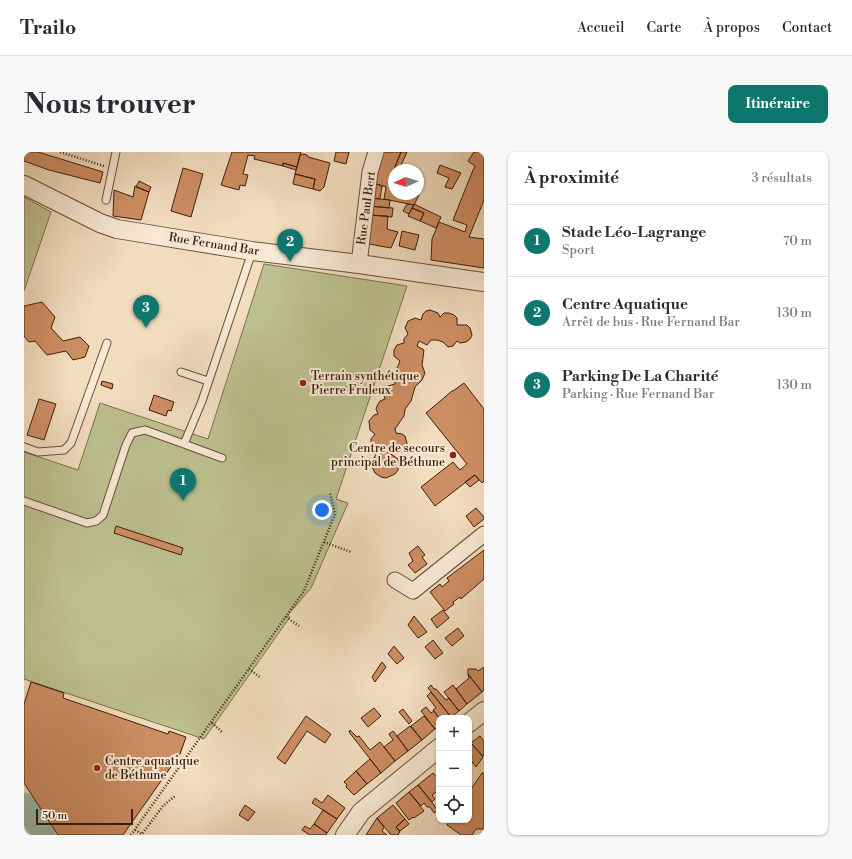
<!DOCTYPE html>
<html lang="fr">
<meta charset="utf-8">
<style>
:root{--surface:#fff;--page:#f7f7f7;--text:#2b2b33;--muted:#7c7c81;--line:#e1e1e2;--accent:#0f766e}
body{margin:0;font-family:"Libre Bodoni",serif;background:var(--page);color:var(--text)}
.controls{position:absolute;right:12px;bottom:12px;display:grid;overflow:hidden;border-radius:8px;box-shadow:0 1px 3px #0004}
.controls button{width:36px;height:36px;display:grid;place-items:center;padding:0;border:0;border-bottom:1px solid var(--line);background:var(--surface);color:var(--text);font:20px sans-serif}
.compass{position:absolute;left:364px;top:12px;width:36px;height:36px;border-radius:50%;background:var(--surface);box-shadow:0 1px 3px #0004;rotate:267deg}
.scale{position:absolute;left:12px;bottom:10px;width:97px;box-sizing:border-box;padding-left:4px;border:2px solid #3d1e09;border-top:0;font-size:11px;line-height:14px;white-space:nowrap;color:#3d1e09;-webkit-text-stroke:3px #f7e9d5;paint-order:stroke}
.you{position:absolute;left:298px;top:358px;width:14px;height:14px;margin:-10px;border:3px solid #fff;border-radius:50%;background:#1a73e8;box-shadow:0 0 0 6px #1a73e833}
.badge{display:grid;place-items:center;width:26px;height:26px;border-radius:50%;background:var(--accent);color:#fff;font-size:13px;font-weight:700}
.pin{position:absolute;translate:-50% -33px;filter:drop-shadow(0 1px 2px #0008)}
.pin::after{content:'';position:absolute;top:21px;width:14px;height:12px;background:inherit;clip-path:polygon(0 0,100% 0,50% 100%)}
.list{margin:0;padding:0;list-style:none}
h2{display:flex;justify-content:space-between;align-items:center;height:52px;margin:0;padding:0 16px;font-size:17px}
h2 small{font-size:13px;font-weight:400;color:var(--muted)}
.list li{display:grid;grid-template-columns:26px 1fr auto;gap:12px;align-items:center;box-sizing:border-box;height:72px;padding:0 16px;border-top:1px solid var(--line)}
.list b{display:block;font-size:15px;white-space:nowrap}
.list p{margin:0;font-size:13px;white-space:nowrap;color:var(--muted)}
.list em{font-size:13px;font-style:normal;color:var(--muted)}
.icon{flex:none;width:22px;height:22px;fill:none;stroke:currentColor;stroke-width:2;stroke-linecap:round;stroke-linejoin:round}
.map{position:relative;flex:none;width:460px;height:683px;overflow:hidden;border-radius:8px}
header{display:flex;align-items:center;gap:24px;box-sizing:border-box;height:56px;padding:0 20px;background:var(--surface);border-bottom:1px solid var(--line)}
header strong{font-size:19px}
nav{display:flex;gap:22px;margin-inline-start:auto;font-size:14px}
.intro{display:flex;align-items:center;justify-content:space-between;box-sizing:border-box;height:96px;padding:0 24px}
h1{margin:0;font-size:28px}
.button{padding:10px 18px;border-radius:8px;background:var(--accent);color:#fff;font-size:14px;font-weight:700}
main{display:flex;gap:24px;padding:0 24px}
aside{flex:1;background:var(--surface);border-radius:8px;box-shadow:0 1px 3px #0004}
.map>svg:first-child{display:block}
.green{fill:#bdc090;stroke:#7d6f4c}
.lines{fill:none;stroke-linecap:round;stroke-linejoin:round}
.river{stroke:#9cbcaf;stroke-width:23}
.building{fill:#ce8e63;stroke:#3d1e09}
.service-casing{stroke:#6a4e36;stroke-width:9}
.minor-casing{stroke:#6a4e36;stroke-width:17}
.tertiary-casing{stroke:#6a4e36;stroke-width:20}
.path{stroke:#3d1e09;stroke-width:2.5;stroke-dasharray:1 2;stroke-linecap:butt}
.service{stroke:#f7e9d5;stroke-width:7}
.minor{stroke:#f7e9d5;stroke-width:15}
.tertiary{stroke:#f7e9d5;stroke-width:18}
.poi-dot{fill:#8f2418;stroke:#f7e9d5;stroke-width:1.5}
.labels{text-anchor:middle;stroke-width:4;stroke-linejoin:round;paint-order:stroke}
.street-label{font-size:12px;fill:#3d1e09;stroke:#f7e9d5}
.poi-label{font-size:12px;fill:#3d1e09;stroke:#f7e9d5;text-anchor:start}
</style>
<header>
<strong>Trailo</strong>
<nav><a>Accueil</a><a>Carte</a><a>À propos</a><a>Contact</a></nav>
</header>
<div class="intro"><h1>Nous trouver</h1><a class="button">Itinéraire</a></div>
<main>
<div class="map">
<svg width="460" height="683" viewBox="0 0 460 683">
<rect width="100%" height="100%" fill="#f2ddbf"/>
<filter id="stains"><feTurbulence type="fractalNoise" baseFrequency=".005" numOctaves="4"/><feColorMatrix values="0 0 0 0 .2 0 0 0 0 .09 0 0 0 0 .02 0 0 0 .5 -.17"/></filter>
<radialGradient id="worn" r=".72"><stop offset=".6" stop-color="#630" stop-opacity="0"/><stop offset="1" stop-color="#630" stop-opacity=".3"/></radialGradient>
<!-- green -->
<path class="green" d="M0,45L27,60L0,139Z
M240,112L383,134L312,347L324,351L287,436L264,463L266,465L180,587L0,527V300L54,318L76,251L184,287Z"/>
<g class="lines">
<!-- river -->
<path class="river" d="M0,652L20,683"/>
</g>
<!-- building -->
<path class="building" d="M0,0H14L79,20L76,31L25,18L0,9Z
M208,0H277L273,15L259,11V14L230,7L231,4L224,3L219,22L224,23L221,34L216,33L215,38L197,33Z
M312,0H325L322,12L310,9Z
M359,0H377L365,30L370,32V42L395,43L390,53L360,47L362,35L347,30Z
M377,0H383L375,18H370V32L365,30Z
M450,0H460V48L445,85L460,87V116L407,108L408,87L415,70L441,80L443,73L429,68L449,18L451,14L444,9Z
M279,2L283,3L284,5L306,11L300,35L296,39L289,37L291,27L271,22L276,3Z
M259,11L273,15L272,18L259,14Z
M416,13L437,21L428,37L421,35L425,26L413,21Z
M159,16L179,22L167,65L147,59Z
M271,22L291,27L289,37L269,32Z
M115,29L127,35L125,40L112,35Z
M347,30L358,34L356,47L346,46Z
M111,34L125,40L117,68L89,64L90,38L109,45Z
M346,46L366,48L365,56L346,54Z
M383,52L390,53L385,62L379,59Z
M390,52L417,65L412,76L396,69L400,61L388,56Z
M346,54L369,56L368,65L346,63Z
M388,56L400,61L396,69L384,64Z
M347,63L364,64L363,77L374,80L367,96L345,92Z
M378,79L395,83L391,98L375,94Z
M18,150L31,165L27,176L39,189L56,185L65,194L61,205L49,208L42,199L23,203L11,189L5,190L0,184V154Z
M406,158L414,161L416,165L420,161H425L430,163L433,166V173H443L446,176L448,183L446,187L442,190L436,191L433,189L429,194L424,195L419,190L413,188H407L403,193L395,189L393,194L400,198L398,213L401,221L398,228L391,235L387,249L381,257L380,264L371,277L372,281L378,282L381,284L383,291L380,298L378,300H370L366,298L365,295L361,298L356,299L349,295L347,290V287L351,282L346,278L345,269L350,263L354,262L352,257L354,252L356,249L361,247L360,243L362,237L364,234L371,232V228L375,224L373,216L376,209L370,204V198L373,193L380,191V187L384,182L381,176L384,169L391,166L397,168L399,162L402,159Z
M78,229L89,232L88,237L77,233Z
M440,231L460,257V329L458,331L451,323L411,354L397,335L429,310L436,318L443,312L402,261L428,239H429Z
M130,243L150,250L147,259L144,258L142,264L125,258Z
M15,247L32,252L20,288L3,283Z
M361,298L374,307L375,311L374,318L371,322L362,326L357,325L351,321L348,315V310L352,302L356,299Z
M451,323L455,328L446,335L441,330Z
M452,356L460,365V367L450,375L442,364Z
M92,374L159,396L157,403L90,381Z
M394,394L401,403L398,405L403,412L391,421L384,413L389,409L385,401Z
M460,398V427L437,447L436,445L429,450L430,452L421,459L406,440L416,432L418,435L425,429L423,426Z
M419,458L425,466L413,476L407,467Z
M390,464L403,480L394,486L384,473Z
M434,476L440,484L428,494L421,486Z
M409,488L419,501L411,507L401,495Z
M370,494L380,506L373,512L364,502Z
M358,510L362,515L351,530L348,525Z
M460,515V538L458,540L444,522V517H452L454,519Z
M444,522L458,540L443,552L432,537L445,526Z
M7,530L40,541L39,546L144,582L145,579L162,585L156,602L99,683H34L0,631V552Z
M407,533L410,537H412L422,548L425,546L435,559L427,565L404,536Z
M429,533L443,552L435,559L420,540Z
M407,540L427,565L425,566H415L409,558L412,556L403,544Z
M402,555L407,561L410,559L415,566V574L411,577L397,559Z
M350,556L357,564L344,575L337,566Z
M379,557L388,569L385,572L375,560Z
M282,564L307,582L301,591L283,579L261,612L253,606Z
M400,564L411,577L398,588L387,574Z
M386,574L398,588L384,599L373,584Z
M326,578L333,585L335,584L346,598L356,590L371,609L357,621L325,580Z
M369,579L384,599L371,609L360,595L369,588L365,582Z
M456,584L460,589V603L459,604L447,591Z
M447,591L459,605L452,615L445,606V592Z
M346,607L357,621L343,632L332,619Z
M332,619L343,632L330,643L322,635L323,633L320,630Z
M409,621L415,628V638L408,643L411,647L408,650L394,633Z
M458,621H460V677H452L448,683H437L423,673L426,668H445V646L448,642L445,640Z
M394,633L414,658L410,661L406,655H403L400,651L397,654L385,640Z
M385,640L400,659L390,666L389,665L385,668L372,651Z
M304,643L321,656L313,667L288,651L291,646L298,651Z
M221,653L231,660L224,669L215,663Z
M369,653L381,667L372,675L376,680L374,682L375,683H367L353,666Z
M299,658L313,667L303,681L290,672Z
M353,666L360,675L358,679L363,683H342Z
M381,667L385,672L376,679L372,675Z
M290,672L303,681L302,683H286L278,678L281,674L286,677Z"/>
<g class="lines">
<!-- service casing -->
<g class="service-casing">
<path id="service" d="M82,48L92,0
M157,220L184,229
M160,292L198,306
M0,295L14,300L40,298L47,291L83,191
M0,349L63,371L72,369L79,363L102,293L108,281L121,278L160,292L178,249L228,100"/>
</g>
<!-- minor casing -->
<g class="minor-casing">
<path id="minor" d="M335,112L346,20L352,0
M371,428L389,439L460,382"/>
</g>
<!-- tertiary casing -->
<g class="tertiary-casing">
<path id="tertiary" d="M0,33L76,71L93,77L228,99L335,112L460,130
M445,571L460,559
M321,683L337,660L415,596"/>
</g>
<!-- path -->
<path class="path" d="M36,0L80,14
M300,390L327,400
M262,465L275,474
M225,517L237,526
M188,571L198,580
M111,678L118,682L139,654L152,643
M107,683L280,439L311,362L306,341"/>
<!-- service -->
<use href="#service" class="service"/>
<!-- minor -->
<use href="#minor" class="minor"/>
<!-- tertiary -->
<use href="#tertiary" class="tertiary"/>
</g>
<!-- markers -->
<g class="poi-dot">
<circle cx="279" cy="231" r="4"/>
<circle cx="429" cy="303" r="4"/>
<circle cx="73" cy="616" r="4"/>
</g>
<g class="labels">
<!-- street labels -->
<g class="street-label">
<text transform="translate(342 56) rotate(-82)" y="4">Rue Paul Bert</text>
<text transform="translate(190 92) rotate(9)" y="4">Rue Fernand Bar</text>
</g>
<!-- poi labels -->
<g class="poi-label">
<text x="287" y="228">Terrain synthétique<tspan x="287" dy="14">Pierre Fruleux</tspan></text>
<text x="421" y="300" text-anchor="end">Centre de secours<tspan x="421" dy="14">principal de Béthune</tspan></text>
<text x="81" y="613">Centre aquatique<tspan x="81" dy="14">de Béthune</tspan></text>
</g>
</g>
<rect width="100%" height="100%" filter="url(#stains)"/>
<rect width="100%" height="100%" fill="url(#worn)"/>
</svg>
<div class="controls">
<button>+</button>
<button>−</button>
<button><svg class="icon" aria-label="locate" viewBox="0 0 24 24"><circle cx="12" cy="12" r="6"/><path d="M12 2v4M12 18v4M2 12h4M18 12h4"/></svg></button>
</div>
<svg class="compass" viewBox="-18 -18 36 36"><path d="M0-13l5 13h-10z" fill="#e53935"/><path d="M0 13l5-13h-10z" fill="#7c7c81"/></svg>
<div class="scale">50 m</div>
<div class="you"></div>
<div class="pin badge" style="left:159px;top:349px">1</div>
<div class="pin badge" style="left:266px;top:110px">2</div>
<div class="pin badge" style="left:122px;top:176px">3</div>
</div>
<aside>
<h2>À proximité<small>3 résultats</small></h2>
<ul class="list">
<li><span class="badge">1</span><div><b>Stade Léo-Lagrange</b><p>Sport</p></div><em>70 m</em></li>
<li><span class="badge">2</span><div><b>Centre Aquatique</b><p>Arrêt de bus · Rue Fernand Bar</p></div><em>130 m</em></li>
<li><span class="badge">3</span><div><b>Parking De La Charité</b><p>Parking · Rue Fernand Bar</p></div><em>130 m</em></li>
</ul>
</aside>
</main>
